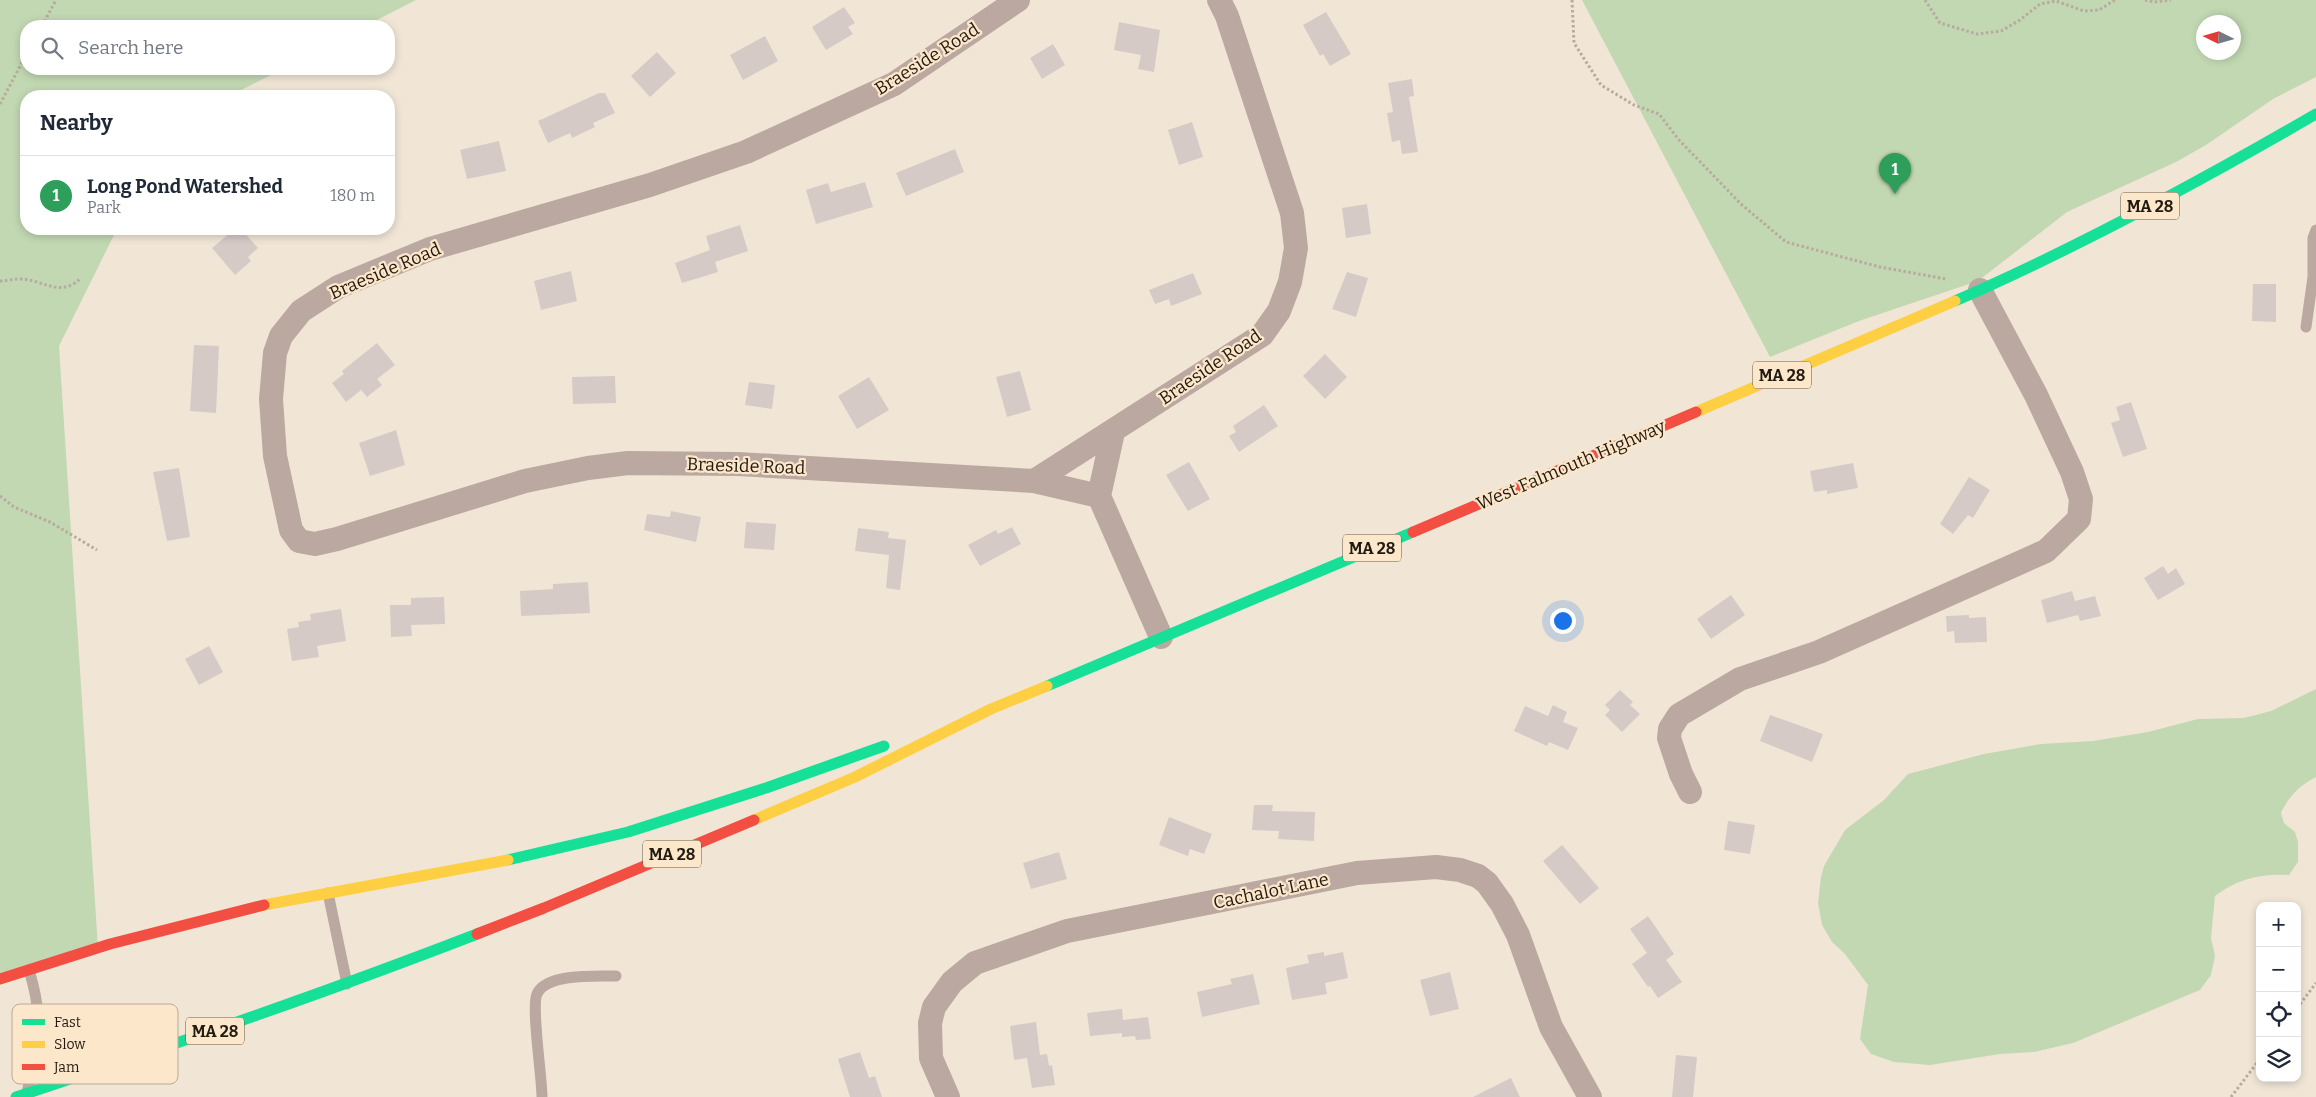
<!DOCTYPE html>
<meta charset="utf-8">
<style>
:root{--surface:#fff;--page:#f6f6f7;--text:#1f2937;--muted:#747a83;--line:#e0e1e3;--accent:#0b8043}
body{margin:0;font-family:Bitter,serif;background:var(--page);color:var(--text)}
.controls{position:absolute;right:15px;bottom:15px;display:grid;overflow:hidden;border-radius:10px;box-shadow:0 2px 8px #0003}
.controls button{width:45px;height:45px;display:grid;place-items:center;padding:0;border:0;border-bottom:1px solid var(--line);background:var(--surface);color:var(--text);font:25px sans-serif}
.compass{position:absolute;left:2196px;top:15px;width:45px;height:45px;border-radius:50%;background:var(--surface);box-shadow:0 2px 8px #0003;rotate:275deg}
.you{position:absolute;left:1562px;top:620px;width:18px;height:18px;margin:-12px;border:4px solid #fff;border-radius:50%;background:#1a73e8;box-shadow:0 0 0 8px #1a73e833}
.badge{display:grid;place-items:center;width:32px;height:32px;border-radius:50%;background:var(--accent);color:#fff;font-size:16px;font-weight:700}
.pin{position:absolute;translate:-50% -41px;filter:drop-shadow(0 1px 2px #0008)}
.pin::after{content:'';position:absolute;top:26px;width:18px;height:15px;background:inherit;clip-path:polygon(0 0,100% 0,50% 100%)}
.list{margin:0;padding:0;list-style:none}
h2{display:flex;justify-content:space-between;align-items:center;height:65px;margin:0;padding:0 20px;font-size:21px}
h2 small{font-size:16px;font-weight:400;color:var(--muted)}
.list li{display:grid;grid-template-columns:32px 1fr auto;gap:15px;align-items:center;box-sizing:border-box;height:80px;padding:0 20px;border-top:1px solid var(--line)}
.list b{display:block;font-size:19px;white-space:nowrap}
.list p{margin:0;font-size:16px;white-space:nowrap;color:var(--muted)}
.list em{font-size:16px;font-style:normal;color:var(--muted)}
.icon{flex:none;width:28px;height:28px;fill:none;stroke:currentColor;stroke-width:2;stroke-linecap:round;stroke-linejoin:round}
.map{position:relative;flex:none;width:2316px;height:1097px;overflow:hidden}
.search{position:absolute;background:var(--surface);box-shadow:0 2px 8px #0003;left:20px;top:20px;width:375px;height:55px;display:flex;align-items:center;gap:12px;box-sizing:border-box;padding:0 18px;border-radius:20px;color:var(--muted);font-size:19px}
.panel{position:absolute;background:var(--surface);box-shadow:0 2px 8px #0003;left:20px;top:90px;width:375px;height:145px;border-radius:20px}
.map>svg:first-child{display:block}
.green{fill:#c2d8b2;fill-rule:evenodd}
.building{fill:#d5cac6}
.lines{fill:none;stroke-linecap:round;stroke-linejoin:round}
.path{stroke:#b8aaa0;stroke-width:3;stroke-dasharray:2.5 2.5;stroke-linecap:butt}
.lane{stroke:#bba8a0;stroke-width:11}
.street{stroke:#bba8a0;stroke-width:24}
.fast{stroke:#16e098;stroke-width:11}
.slow{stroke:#ffcf43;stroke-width:11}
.jam{stroke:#f24e42;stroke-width:11}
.labels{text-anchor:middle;stroke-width:4.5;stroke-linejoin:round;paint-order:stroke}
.shield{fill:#fce7cb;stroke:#635848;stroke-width:1}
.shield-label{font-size:16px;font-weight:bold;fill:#211a10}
.street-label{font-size:18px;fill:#211a10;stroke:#fce7cb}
.key{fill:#fce7cb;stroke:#baaa93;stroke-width:1}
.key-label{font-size:14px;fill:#211a10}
</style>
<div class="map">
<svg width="2316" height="1097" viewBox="0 0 2316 1097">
<rect width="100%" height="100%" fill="#f1e6d6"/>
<!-- green -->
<path class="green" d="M0,0H416L365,26H26V69H283L229,96H26V229H117L59,346L98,948L0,979Z
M1582,0H2316V77L2273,99L2206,145L2176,162L2067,212L1978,281L1859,321L1770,357ZM2204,22H2234V52H2204Z
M2316,689V777C2299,786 2289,796 2281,813L2284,823L2295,832L2298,842V862L2289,875C2263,873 2236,879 2215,896L2211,938L2215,956L2211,975L2200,990L2073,1043L2034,1052L2000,1054L1930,1065L1894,1062L1871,1054L1860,1039L1868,985L1845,954L1832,942L1822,925L1818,903L1821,877L1824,866L1845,830L1884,800L1908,774L1984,754L2041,744L2093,741L2148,732L2198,719L2244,718L2271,711Z"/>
<!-- building -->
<path class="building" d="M844,7L855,23L848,27L853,34L826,50L812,27Z
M1326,12L1351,54L1330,66L1323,54L1320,56L1303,25Z
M1119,22L1160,30L1154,72L1138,69L1141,55L1114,50Z
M765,36L778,61L743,80L730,55Z
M1053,44L1065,65L1042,79L1030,58Z
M657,52L676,73L650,97L631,76Z
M1412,79L1414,96L1409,97L1418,152L1402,154L1400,140L1392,142L1387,113L1393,112L1388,83Z
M599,93H605L615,113L593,123L595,127L572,138L570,133L548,143L538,121Z
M1192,122L1203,157L1179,165L1168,130Z
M499,141L506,171L467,179L460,150Z
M955,149L964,172L906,196L896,173Z
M865,182L873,207L816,224L806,190L828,183L831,192Z
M1367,204L1371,234L1346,238L1342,208Z
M740,225L748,251L715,262L718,272L682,283L675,263L710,250L706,236Z
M235,229H241L258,248L248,257L251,261L235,275L212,248Z
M571,271L577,301L541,310L534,281Z
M1347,272L1368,278L1356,317L1332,309Z
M1193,273L1202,294L1171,306L1169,299L1155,304L1149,290Z
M2253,284H2276V322L2252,321Z
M377,343L395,365L377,379L382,385L367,397L361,390L346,402L332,383L344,374L342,371Z
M194,345L219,346L216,413L190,411Z
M1325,354L1347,377L1325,399L1303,376Z
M1020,371L1031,410L1007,417L996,377Z
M615,376L616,403L573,404L572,377Z
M869,377L889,410L857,429L838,396Z
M749,382L775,385L772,409L745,405Z
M2131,402L2147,449L2123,457L2111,423L2120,420L2116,407Z
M1264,405L1278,426L1239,452L1229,436L1236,432L1233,426Z
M396,430L405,465L370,476L359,443Z
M1189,462L1210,499L1188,511L1166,475Z
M1853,463L1858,488L1827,494V490L1814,492L1810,471Z
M179,468L190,537L167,541L153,472Z
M1969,477L1990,490L1973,518L1968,515L1953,534L1940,524Z
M671,511L701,517L696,542L644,530L647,514L670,517Z
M746,522L776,524L774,550L744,548Z
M1012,527L1021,544L980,566L968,545L996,530L998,534Z
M858,528L889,532L888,538L906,540L900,590L886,588L889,555L855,551Z
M2163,566L2168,574L2176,568L2185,584L2158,600L2144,578Z
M588,582L590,613L521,616L520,591L553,589V584Z
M2072,591L2075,601L2095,596L2101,616L2080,621L2078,615L2047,623L2041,600Z
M1731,595L1745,615L1711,639L1697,619Z
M444,597L445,624L411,625L412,636L391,637L390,605H411V598Z
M341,609L346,641L317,646L319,657L292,661L287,629L299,627L298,622L311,620L310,614Z
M1969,615V618L1986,617L1987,642L1955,643L1954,631L1947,632L1946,616Z
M209,646L223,672L199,685L185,659Z
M1620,690L1633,702L1630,705L1640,714L1622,732L1605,715L1610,710L1605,705Z
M1553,705L1567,712L1563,722L1578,728L1568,750L1549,742L1547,746L1514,731L1525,706L1548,716Z
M1770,715L1823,734L1812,762L1760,741Z
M1254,805H1273L1272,811L1315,812L1314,841L1278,839L1279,831L1252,830Z
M1169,817L1212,834L1204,854L1190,849L1188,856L1159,845Z
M1728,821L1755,825L1750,854L1724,850Z
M1562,845L1599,888L1580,904L1543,861Z
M1059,852L1067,879L1031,889L1023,863Z
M1648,916L1674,954L1666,960L1682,982L1658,998L1650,986L1648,987L1632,964L1647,953L1630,929Z
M1324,952V956L1343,952L1348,978L1325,983L1327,994L1292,1000L1286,968L1309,963L1307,955Z
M1450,972L1459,1009L1430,1016L1420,980Z
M1253,974L1260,1004L1202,1017L1197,992L1232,984L1230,979Z
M1122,1009L1123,1020L1148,1017L1151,1039L1136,1040L1135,1036L1122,1037V1033L1090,1036L1087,1013Z
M1036,1022L1040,1055L1047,1054L1049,1066L1052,1065L1055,1085L1032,1088L1027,1058L1014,1060L1010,1026Z
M860,1052L869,1078L875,1076L882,1097H850L838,1059Z
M1676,1055L1697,1057L1693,1097H1672Z
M1511,1078L1520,1097H1473Z"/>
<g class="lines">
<!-- path -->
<path class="path" d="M1572,0L1574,43L1601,85L1634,105L1659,114L1679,140L1741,204L1786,242L1880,267L1946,279
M1925,0L1940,23L1977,34L2001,31L2020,20L2040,4L2056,1L2084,11L2099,10L2115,0
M2145,0L2154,2L2171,0
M42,26L56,0
M0,104L26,55
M0,281C6,281 13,279 20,279C42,279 59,298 80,279
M0,496L14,507L50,522L97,550
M2297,1008L2316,983
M2231,1097L2260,1059"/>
<!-- lane -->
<path class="lane" d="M2306,327L2313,277V238L2316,230
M328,893L347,984
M27,1092C40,1044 44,1019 29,970
M542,1097C542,1077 531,1006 537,994C546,973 598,976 616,976"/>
<!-- street -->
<path class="street" d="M1018,0L894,84L746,152L650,185L430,249L338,287L301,311L281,336L275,353L271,399L275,456L291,530L299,541L315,544L337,539L525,481L588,468L628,463L738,464L1034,481L1262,335L1279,311L1290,282L1296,248L1292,213L1227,16L1219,0
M1113,432L1099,496L1161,637
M1034,481L1099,496
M1690,792L1681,774L1669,738L1670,729L1679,715L1740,679L1819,652L2046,551L2079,519L2081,499L2072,472L2036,395L1980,290
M948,1097L931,1058L930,1023L934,1007L952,982L975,963L1067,931L1357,873L1436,867L1460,870L1478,876L1487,883L1502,904L1518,935L1551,1027L1590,1097"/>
<!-- fast -->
<path class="fast" d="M1955,301C2079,247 2199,182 2316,114
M1047,686L1413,532
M508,860L628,832L766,788L884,746
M16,1097C171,1046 325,993 477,934"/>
<!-- slow -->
<path class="slow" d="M1696,412L1955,301
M754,820L855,777L991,709L1047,686
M264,905L508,860"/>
<!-- jam -->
<path class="jam" d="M1413,532L1696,412
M477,934L544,908L754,820
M0,979L110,944L264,905"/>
</g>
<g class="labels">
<!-- shield labels -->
<g class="shield">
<rect x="2121" y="192.5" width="58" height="27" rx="4"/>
<rect x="1753" y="361.5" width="58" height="27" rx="4"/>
<rect x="1343" y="534.5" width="58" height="27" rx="4"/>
<rect x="643" y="840.5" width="58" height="27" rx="4"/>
<rect x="186" y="1017.5" width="58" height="27" rx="4"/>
</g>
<g class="shield-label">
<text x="2150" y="212">MA 28</text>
<text x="1782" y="381">MA 28</text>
<text x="1372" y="554">MA 28</text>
<text x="672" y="860">MA 28</text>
<text x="215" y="1037">MA 28</text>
</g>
<!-- street labels -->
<g class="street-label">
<text transform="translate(927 59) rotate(-32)" y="6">Braeside Road</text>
<text transform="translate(385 271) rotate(-23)" y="6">Braeside Road</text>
<text transform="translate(1210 367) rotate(-34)" y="6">Braeside Road</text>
<text transform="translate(1571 465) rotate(-23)" y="6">West Falmouth Highway</text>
<text transform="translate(746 466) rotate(2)" y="6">Braeside Road</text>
<text transform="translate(1271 891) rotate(-12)" y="6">Cachalot Lane</text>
</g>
</g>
<!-- legend -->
<rect x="12" y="1004" width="166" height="80" rx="8" class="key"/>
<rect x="22" y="1019" width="23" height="6" fill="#16e098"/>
<rect x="22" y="1041" width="23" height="7" fill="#ffcf43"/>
<rect x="22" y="1064" width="23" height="6" fill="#f24e42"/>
<g class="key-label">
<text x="54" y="1027">Fast</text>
<text x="54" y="1049">Slow</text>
<text x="54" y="1072">Jam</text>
</g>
</svg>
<div class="controls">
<button>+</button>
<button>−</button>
<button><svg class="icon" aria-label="locate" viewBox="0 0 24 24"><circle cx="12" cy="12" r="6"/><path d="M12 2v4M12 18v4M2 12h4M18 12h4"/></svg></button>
<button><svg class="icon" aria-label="layers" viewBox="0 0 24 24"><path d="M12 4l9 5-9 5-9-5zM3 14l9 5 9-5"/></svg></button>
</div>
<svg class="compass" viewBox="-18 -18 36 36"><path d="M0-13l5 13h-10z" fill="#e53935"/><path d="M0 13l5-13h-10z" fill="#747a83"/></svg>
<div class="you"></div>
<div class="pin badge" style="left:1895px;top:194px;background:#2e9e5b">1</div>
<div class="search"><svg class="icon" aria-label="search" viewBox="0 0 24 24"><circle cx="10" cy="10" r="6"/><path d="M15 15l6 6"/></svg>Search here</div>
<section class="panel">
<h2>Nearby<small></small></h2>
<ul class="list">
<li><span class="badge" style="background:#2e9e5b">1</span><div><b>Long Pond Watershed</b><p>Park</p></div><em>180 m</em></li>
</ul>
</section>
</div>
